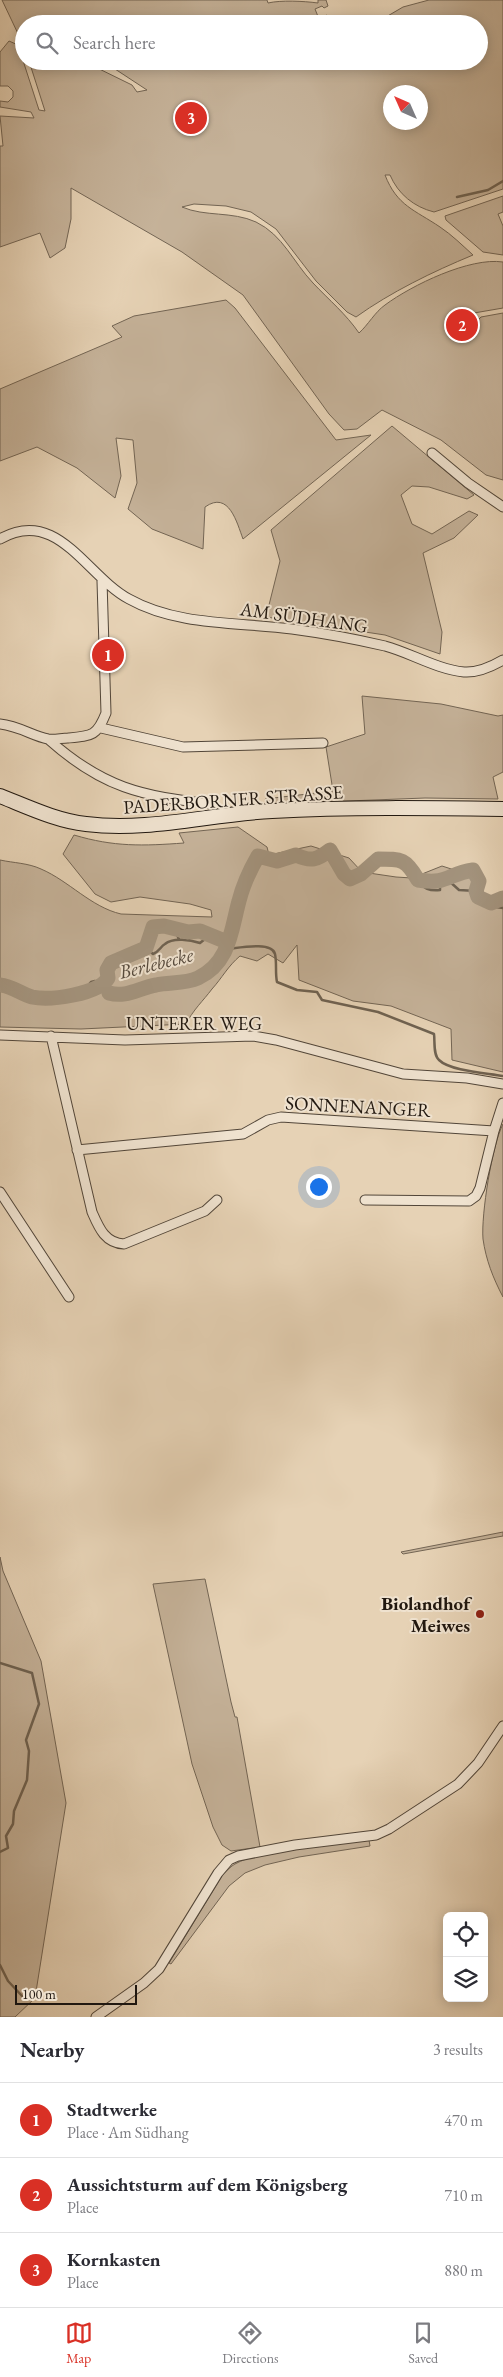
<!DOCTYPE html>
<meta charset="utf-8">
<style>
:root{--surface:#fff;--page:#f7f7f7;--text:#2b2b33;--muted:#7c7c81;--line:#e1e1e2;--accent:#d93025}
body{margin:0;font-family:"EB Garamond",serif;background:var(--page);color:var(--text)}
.controls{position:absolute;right:15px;bottom:15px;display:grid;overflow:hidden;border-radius:8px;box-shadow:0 2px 12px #0003}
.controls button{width:45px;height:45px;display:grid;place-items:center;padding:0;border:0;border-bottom:1px solid var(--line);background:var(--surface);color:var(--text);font:25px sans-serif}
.compass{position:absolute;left:383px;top:85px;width:45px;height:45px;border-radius:50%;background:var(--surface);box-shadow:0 2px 12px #0003;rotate:315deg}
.scale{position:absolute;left:15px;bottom:12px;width:122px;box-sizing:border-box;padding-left:5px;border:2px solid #211810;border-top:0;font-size:14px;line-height:18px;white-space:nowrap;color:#211810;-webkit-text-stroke:4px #efe2cf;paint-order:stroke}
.you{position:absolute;left:318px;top:1186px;width:18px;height:18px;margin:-12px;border:4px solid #fff;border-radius:50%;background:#1a73e8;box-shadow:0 0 0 8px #1a73e833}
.badge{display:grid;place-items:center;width:32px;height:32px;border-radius:50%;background:var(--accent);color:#fff;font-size:16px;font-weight:700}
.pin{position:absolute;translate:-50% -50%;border:2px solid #fff;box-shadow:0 1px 5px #0006}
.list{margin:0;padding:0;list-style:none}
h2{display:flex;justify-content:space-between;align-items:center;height:65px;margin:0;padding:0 20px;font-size:21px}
h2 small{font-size:16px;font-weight:400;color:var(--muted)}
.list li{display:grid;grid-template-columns:32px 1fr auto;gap:15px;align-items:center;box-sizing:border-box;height:75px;padding:0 20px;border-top:1px solid var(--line)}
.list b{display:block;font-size:19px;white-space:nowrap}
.list p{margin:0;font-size:16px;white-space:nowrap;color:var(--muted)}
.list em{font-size:16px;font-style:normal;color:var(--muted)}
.icon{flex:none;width:28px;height:28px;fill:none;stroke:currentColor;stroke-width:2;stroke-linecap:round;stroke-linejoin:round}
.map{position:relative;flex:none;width:503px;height:2017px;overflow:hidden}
.search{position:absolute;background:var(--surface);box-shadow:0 2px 12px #0003;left:15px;right:15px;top:15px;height:55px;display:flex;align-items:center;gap:12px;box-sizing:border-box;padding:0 18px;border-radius:28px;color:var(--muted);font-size:19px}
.sheet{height:290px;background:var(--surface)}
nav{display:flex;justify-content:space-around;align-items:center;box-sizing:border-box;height:70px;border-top:1px solid var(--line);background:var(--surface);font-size:14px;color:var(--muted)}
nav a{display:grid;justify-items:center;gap:2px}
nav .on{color:var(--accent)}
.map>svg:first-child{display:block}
.green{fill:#c5b299;stroke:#736554;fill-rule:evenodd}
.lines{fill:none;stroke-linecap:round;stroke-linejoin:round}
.stream{stroke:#6f6251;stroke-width:2.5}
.river{stroke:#a3937d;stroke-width:15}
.street-casing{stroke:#524639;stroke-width:11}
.secondary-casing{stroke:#211810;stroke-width:16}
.street{stroke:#efe2cf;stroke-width:9}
.secondary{stroke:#efe2cf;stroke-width:14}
.poi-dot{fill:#8f2418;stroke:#efe2cf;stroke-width:2}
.labels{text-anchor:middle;stroke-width:4;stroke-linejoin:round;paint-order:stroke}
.street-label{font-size:19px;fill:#211810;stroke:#efe2cf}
.poi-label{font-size:19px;font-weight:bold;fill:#211810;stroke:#efe2cf;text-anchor:end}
.water-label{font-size:20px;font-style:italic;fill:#55493c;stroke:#efe2cf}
</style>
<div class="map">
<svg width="503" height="2017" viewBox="0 0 503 2017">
<rect width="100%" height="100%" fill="#e6d2b5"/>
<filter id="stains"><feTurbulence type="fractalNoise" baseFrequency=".004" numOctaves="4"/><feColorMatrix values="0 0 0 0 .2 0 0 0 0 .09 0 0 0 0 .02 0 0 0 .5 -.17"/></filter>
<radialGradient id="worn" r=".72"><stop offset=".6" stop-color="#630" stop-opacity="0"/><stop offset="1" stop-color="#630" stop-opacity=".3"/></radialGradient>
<!-- green -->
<path class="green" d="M2,0H267L268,3C281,0 303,1 318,3V0H326L328,6L324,8L322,6L315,9L319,19L327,15L329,17L312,24H24V40H21Z
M429,0H503V189L434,212C414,207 398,194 390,175H385C397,206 415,210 440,227C452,235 462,245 473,255C432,272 391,292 356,317L347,312L316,281L276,229L251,212L226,206L194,204L182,207C205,217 232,211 256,222C283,235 293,262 313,283C329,300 346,314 359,333C368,325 375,312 385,305C412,285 470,257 503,262V308L474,313L457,320L452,329L459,341L476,333L475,323L481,317L503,313V480L486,475L441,440L382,410L357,429L344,430L329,414L243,295L182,252L71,188V219L65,248L50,258L40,233L0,247V146H3L0,116L34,118L31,112L0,107V101L8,102L13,97V91L8,86H0V52L9,41L18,45L39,110L45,111L29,61H83L132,85L137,92L147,90L115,69L98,61H479V24H374L403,7ZM420,92V122H390V92Z
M503,196V212L498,214L503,226V255L483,252L446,220L445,216Z
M226,300L235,308L336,440L371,435L243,539C237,523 229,490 205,507L203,549L152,529L128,509L137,483L133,440L116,438L121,476L115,498L77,468L37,447L0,461V389L122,337L112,326L134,316Z
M392,426L474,495L467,499L429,487L412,486L401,495L412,524L432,534L469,511L478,515L454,538L423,553L442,632L440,654L385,635L266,617L280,561L271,530Z
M362,696L441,704L498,716L503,715V772L493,777L498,799L425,798L269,804L265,799L333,791L326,747L365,734Z
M238,827L267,847L269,855L311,846L349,858L362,872L396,877L412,878L442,866L470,875L483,895L503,905V1072L452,1060L451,1029L391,1006L353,1001L299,980L297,945L283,963L268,954L257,961L240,956C228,966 222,978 212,989C203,1001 193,1010 186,1024L81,1029L0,1027V860C14,863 28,863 41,869C69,881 91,907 121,914L212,917L211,910L190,904L140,897L111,902L95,894L63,854L74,835C114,847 143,846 184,843L179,833Z
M503,1124V1297C493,1278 486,1260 483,1239C481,1215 492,1145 503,1124Z
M503,1532V1536L403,1554L401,1552Z
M0,1557L3,1571L41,1661L66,1803L35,1998L15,2017H0Z
M205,1579L231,1702L235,1717H237L260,1847L231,1851L222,1845L213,1827L192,1764L153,1584Z
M369,1840L370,1846L299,1857L265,1865L245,1873L229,1886L171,1964L169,1963L223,1874C227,1871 231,1866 235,1864C261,1849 337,1844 369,1840Z"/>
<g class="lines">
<!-- stream -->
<path class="stream" d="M457,197L488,190L503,181
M418,880C424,889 429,891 440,890V882
M448,880L459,890L476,891
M491,903L496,907L503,908
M174,930L179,939
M189,940L191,932
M146,948L153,954C160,951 160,947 165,944C173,937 191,940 200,943L210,935
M227,949C238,948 272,941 275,954C277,963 275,973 277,982L297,990L317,992L322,1000L378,1012L434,1034C435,1041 433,1055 439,1060C450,1071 487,1073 503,1076
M0,991L9,986
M83,991L91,982L95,981L101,986
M0,1663L32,1673L39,1704L26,1740L29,1751L27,1780L14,1811L13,1824L6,1836L8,1848L0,1852
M0,1965L8,1981L23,1997"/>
<!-- river -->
<path class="river" d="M0,985C12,986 21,994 32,997C50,1001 99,994 108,978L107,970L111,963L146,948L153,927L164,926L188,932L200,931L227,942
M109,993C126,998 139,988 156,985C170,982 185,984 198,978C230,963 231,930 239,901C243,885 250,870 258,856L277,861L296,855C311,862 317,860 330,850L344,874L350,879L361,874L378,859C402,859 406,859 418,880C448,885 447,874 473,870L479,881L476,891L478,897L491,903L503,898"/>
<!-- street casing -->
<g class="street-casing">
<path id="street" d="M432,453L468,483L503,507
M0,539C57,506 86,576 129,599C177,626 238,622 292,629C322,633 355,639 385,646C411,653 436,669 464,672C478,673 491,667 503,660
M0,724C19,726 33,736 48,739C54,740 62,738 68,738C92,736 97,736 106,713L102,581
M101,728L183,747L323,743
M48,739C103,788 141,796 212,804
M0,1035L125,1040L253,1036L276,1040L403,1074L467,1078L503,1084
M51,1036L92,1212C99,1228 105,1243 124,1244L205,1211L217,1200
M77,1150L243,1134L268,1120L281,1117L494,1131L503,1103
M0,1192L69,1297
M365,1200L469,1201L476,1196L480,1188L494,1131
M96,2017L144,1983L159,1969L218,1873L229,1860L238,1856L295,1845L376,1835L389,1829L458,1784L478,1763L503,1726"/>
</g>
<!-- secondary casing -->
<g class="secondary-casing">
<path id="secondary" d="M0,796C28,807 57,821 86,824C148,832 210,814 272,811C349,807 426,808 503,809"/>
</g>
<!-- street -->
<use href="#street" class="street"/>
<!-- secondary -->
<use href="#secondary" class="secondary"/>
</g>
<!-- markers -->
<circle class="poi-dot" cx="480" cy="1614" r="5"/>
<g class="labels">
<!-- street labels -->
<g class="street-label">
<text transform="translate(304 617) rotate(8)" y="7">AM SÜDHANG</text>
<text transform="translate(233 799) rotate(-4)" y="7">PADERBORNER STRASSE</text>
<text x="194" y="1030">UNTERER WEG</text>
<text transform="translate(358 1106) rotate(3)" y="7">SONNENANGER</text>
</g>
<!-- poi labels -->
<g class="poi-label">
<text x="470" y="1610">Biolandhof<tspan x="470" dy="22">Meiwes</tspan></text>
</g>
<!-- water labels -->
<g class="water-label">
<text transform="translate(156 963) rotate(-14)" y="7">Berlebecke</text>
</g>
</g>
<rect width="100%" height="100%" filter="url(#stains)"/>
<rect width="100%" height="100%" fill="url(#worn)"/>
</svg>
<div class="controls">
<button><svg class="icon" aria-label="locate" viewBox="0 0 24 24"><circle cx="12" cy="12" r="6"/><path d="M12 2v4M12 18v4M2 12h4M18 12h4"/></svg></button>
<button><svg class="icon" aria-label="layers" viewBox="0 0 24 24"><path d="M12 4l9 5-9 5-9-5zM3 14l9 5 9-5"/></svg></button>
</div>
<svg class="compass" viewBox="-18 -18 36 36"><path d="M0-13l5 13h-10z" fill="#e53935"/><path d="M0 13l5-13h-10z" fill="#7c7c81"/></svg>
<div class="scale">100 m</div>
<div class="you"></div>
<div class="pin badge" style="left:108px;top:655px">1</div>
<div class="pin badge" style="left:462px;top:325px">2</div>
<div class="pin badge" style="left:191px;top:118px">3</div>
<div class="search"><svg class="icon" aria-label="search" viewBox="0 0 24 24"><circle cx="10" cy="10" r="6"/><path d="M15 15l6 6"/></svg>Search here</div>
</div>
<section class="sheet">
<h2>Nearby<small>3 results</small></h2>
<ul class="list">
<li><span class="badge">1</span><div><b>Stadtwerke</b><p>Place · Am Südhang</p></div><em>470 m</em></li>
<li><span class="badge">2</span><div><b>Aussichtsturm auf dem Königsberg</b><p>Place</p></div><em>710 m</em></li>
<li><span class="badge">3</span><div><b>Kornkasten</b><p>Place</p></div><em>880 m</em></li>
</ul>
</section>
<nav>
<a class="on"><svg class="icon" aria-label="map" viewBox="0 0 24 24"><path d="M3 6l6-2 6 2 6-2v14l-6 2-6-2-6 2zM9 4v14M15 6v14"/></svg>Map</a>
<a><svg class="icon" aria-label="directions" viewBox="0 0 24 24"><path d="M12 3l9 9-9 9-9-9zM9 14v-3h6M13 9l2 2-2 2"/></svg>Directions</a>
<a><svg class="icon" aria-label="saved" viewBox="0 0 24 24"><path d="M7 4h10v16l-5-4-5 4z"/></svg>Saved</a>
</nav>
